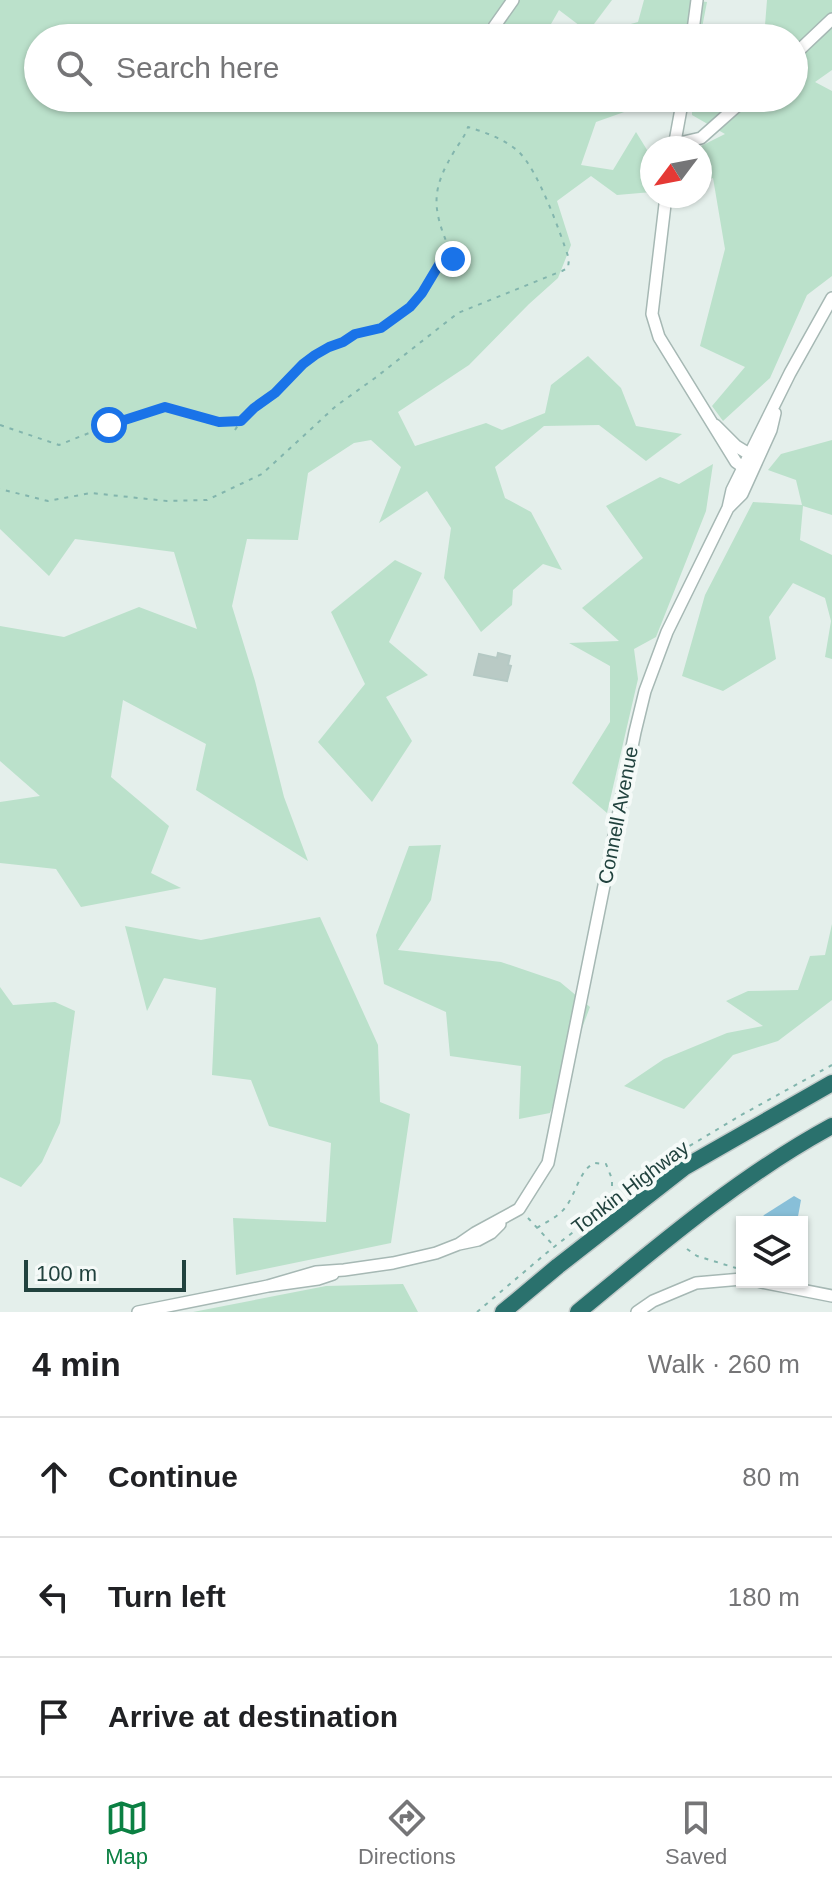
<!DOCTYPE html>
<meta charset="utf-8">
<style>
:root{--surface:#fff;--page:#f6f6f6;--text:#202124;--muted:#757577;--line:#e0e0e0;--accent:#0b8043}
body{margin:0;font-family:Arial,sans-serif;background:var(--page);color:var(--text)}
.controls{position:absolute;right:24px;bottom:24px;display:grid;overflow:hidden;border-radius:0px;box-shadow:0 2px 6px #0004}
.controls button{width:72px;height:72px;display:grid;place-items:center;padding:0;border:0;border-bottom:2px solid var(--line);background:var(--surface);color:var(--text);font:40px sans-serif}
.compass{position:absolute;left:640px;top:136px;width:72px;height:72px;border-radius:50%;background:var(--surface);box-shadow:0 2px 6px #0004;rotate:238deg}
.scale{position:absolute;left:24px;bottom:20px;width:162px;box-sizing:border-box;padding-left:8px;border:4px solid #21423e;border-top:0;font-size:22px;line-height:28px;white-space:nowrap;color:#21423e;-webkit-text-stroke:6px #f5faf8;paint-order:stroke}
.stop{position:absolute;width:24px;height:24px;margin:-18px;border:6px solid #1a73e8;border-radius:50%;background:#fff}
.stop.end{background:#1a73e8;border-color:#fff;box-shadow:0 2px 8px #0008}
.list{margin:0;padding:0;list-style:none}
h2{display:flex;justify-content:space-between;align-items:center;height:104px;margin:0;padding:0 32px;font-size:34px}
h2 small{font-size:26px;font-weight:400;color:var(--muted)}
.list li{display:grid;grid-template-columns:52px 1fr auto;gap:24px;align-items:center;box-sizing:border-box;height:120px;padding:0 32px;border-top:2px solid var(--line)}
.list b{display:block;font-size:30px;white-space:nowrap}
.list em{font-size:26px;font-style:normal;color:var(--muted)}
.icon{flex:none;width:44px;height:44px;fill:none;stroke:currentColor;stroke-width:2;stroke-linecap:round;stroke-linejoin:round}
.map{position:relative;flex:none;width:832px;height:1312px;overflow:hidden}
.search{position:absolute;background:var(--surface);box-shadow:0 2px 6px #0004;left:24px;right:24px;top:24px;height:88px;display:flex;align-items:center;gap:20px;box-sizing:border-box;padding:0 28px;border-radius:44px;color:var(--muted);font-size:30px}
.sheet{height:464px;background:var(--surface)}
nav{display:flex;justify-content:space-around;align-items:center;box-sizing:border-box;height:112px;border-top:2px solid var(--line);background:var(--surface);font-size:22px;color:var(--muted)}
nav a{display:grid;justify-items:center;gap:4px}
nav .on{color:var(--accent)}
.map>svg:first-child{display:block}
.green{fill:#bbe1cb}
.water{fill:#88bfd8}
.building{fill:#b9cac5;stroke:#b5c9c4;stroke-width:2}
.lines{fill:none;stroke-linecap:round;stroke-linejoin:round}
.minor-casing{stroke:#a6b8b4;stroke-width:14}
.highway-casing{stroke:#c1cac9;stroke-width:19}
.path{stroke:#82b5ad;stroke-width:2;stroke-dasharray:4 6;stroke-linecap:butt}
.minor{stroke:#fff;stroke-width:11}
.highway{stroke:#2a716d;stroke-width:16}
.route{stroke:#1a73e8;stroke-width:10}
.labels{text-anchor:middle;stroke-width:8;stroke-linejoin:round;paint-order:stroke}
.street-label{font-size:20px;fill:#21423e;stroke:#f5faf8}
</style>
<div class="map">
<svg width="832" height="1312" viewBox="0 0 832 1312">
<rect width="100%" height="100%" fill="#e4efeb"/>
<!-- green -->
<path class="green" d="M0,0H612L588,32L559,10L543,38H38V98H504L502,103L510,98H606L627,111L596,122L581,165L613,170L636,132L652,158V192L617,195L591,176L557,201L571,245L558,278L529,304L469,365L398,412L415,446L486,423L502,430L545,413L551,385L588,356L621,388L636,426L682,434L646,461L599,425L544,426L495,467L505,498L531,512L562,570L543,564L513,590L512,605L481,632L444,578L451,528L427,491L379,523L401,467L371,440L354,443L308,473L298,540L247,539L232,606L255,681L284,797L308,861L196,790L206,744L123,700L111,777L169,826L151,873L181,888L81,907L56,869L0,863V802L40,796L0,761V626L64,637L139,607L197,629L174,552L75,539L49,576L0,529Z
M644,0H691L707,2L700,38H607L616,28L638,22Z
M767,0H832V70L815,82L832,91V276L807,295L770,378L723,421L712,406L745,367L700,346L725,249L713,178L700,183V148H697L725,134L692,115V98H794V38H764Z
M832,440V515L803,506L800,540L832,555V659L825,657L831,621L825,598L793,583L769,617L776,659L723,691L682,676L705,595L753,502L802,505L796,480L768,470L781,454Z
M713,464L706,511L656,637L634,649L638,679L607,813L572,783L610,722V666L569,643L619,641L582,608L643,558L606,506L660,477L679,484Z
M395,560L422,573L389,642L428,675L386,697L412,741L372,802L318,742L365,684L331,612Z
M441,845L431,900L398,950L501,962L560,982L590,1007L550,1113L519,1119L521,1066L450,1056L446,1012L384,984L376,935L409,846Z
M320,917L378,1045L380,1102L410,1114L391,1243L236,1275L233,1218L326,1222L331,1143L269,1126L251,1080L212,1075L216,988L164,978L147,1011L125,926L201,940Z
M832,924V1000L778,1041L733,1055L684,1109L624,1086L664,1059L727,1033L763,1026L726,1001L748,991L798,990L810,956L825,955Z
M0,987L13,1005L55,1002L75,1011L60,1123L42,1162L21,1187L0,1177Z
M403,1284L418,1312H193L326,1286Z"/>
<!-- water -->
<path class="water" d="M794,1196L801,1200L797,1222H759L764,1215Z"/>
<!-- building -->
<path class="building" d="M498,653L510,656L508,665L511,666L507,681L474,675L479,654L497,658Z"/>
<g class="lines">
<!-- minor casing -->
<g class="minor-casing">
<path id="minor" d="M494,27L513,0
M692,38L697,0
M794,55L832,19
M675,144L701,138L746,98
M674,147L683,98
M666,196L652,314L659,337L736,462L743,467H754L749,454L736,446L715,425
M729,507L742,494L771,430L775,413
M459,1244L475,1233L519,1209L548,1163L635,732L645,691L667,632L728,508L732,490L790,373L832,298
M761,1282L832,1296
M268,1286L316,1272L344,1270L393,1263L436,1253L459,1244L478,1240L491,1233L500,1224
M138,1312L268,1286L318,1279L333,1274
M637,1312L653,1301L696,1283L742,1279"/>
</g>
<!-- highway casing -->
<g class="highway-casing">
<path id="highway" d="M503,1312L558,1266L685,1167L832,1083
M578,1312C658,1246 740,1176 832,1126"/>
</g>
<!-- path -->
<path class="path" d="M449,249L459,269
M0,425L59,445L109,425L165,407L219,422L241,421L254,408L275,393L303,364L321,351L343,342L355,334L381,328L410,307L422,293L449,248C431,206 432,188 455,150C460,142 465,136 468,127C485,132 506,140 519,152C539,172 560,232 569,259L568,268L562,271L458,313L375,378L336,406L262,474L207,500L167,501L91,493L48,501L0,489
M235,430L240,422
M528,1218L554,1246
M537,1228C546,1222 558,1217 565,1208C576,1194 579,1171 594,1163L606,1164L612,1179V1196
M687,1249L697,1256L736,1268
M477,1312L550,1250L671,1157L743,1114L832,1065"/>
<!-- minor -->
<use href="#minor" class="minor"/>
<!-- highway -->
<use href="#highway" class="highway"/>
</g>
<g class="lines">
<!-- route -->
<path class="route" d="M109,425L165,407L219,422L241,421L254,408L275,393L303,364L315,355L329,347L343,342L355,334L381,328L410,307L422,293L449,248L453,259"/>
</g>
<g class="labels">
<!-- street labels -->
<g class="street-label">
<text transform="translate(618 815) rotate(-79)" y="7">Connell Avenue</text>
<text transform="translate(630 1187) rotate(-37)" y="7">Tonkin Highway</text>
</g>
</g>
</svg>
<div class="controls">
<button><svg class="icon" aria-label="layers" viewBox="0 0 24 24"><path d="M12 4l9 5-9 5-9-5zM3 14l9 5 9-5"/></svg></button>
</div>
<svg class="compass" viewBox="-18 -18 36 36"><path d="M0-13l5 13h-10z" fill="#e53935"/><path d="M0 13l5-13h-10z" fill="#757577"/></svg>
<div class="scale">100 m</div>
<div class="stop" style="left:109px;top:425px"></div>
<div class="stop end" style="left:453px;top:259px"></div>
<div class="search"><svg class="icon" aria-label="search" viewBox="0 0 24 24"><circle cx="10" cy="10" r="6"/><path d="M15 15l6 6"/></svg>Search here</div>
</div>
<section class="sheet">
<h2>4 min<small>Walk · 260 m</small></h2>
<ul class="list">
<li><svg class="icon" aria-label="ahead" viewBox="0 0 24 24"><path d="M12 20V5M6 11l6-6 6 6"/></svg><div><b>Continue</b></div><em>80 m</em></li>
<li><svg class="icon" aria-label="left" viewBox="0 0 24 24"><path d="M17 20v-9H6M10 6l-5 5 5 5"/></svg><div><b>Turn left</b></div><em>180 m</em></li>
<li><svg class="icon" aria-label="arrive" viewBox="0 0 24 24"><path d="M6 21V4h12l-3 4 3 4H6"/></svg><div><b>Arrive at destination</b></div></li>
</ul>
</section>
<nav>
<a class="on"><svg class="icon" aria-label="map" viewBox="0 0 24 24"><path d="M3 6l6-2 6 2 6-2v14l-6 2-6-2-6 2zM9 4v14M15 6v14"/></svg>Map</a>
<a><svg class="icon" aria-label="directions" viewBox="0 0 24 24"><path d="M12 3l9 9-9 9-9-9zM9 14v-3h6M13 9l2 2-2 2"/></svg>Directions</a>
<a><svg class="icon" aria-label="saved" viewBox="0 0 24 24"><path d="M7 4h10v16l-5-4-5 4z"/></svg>Saved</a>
</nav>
